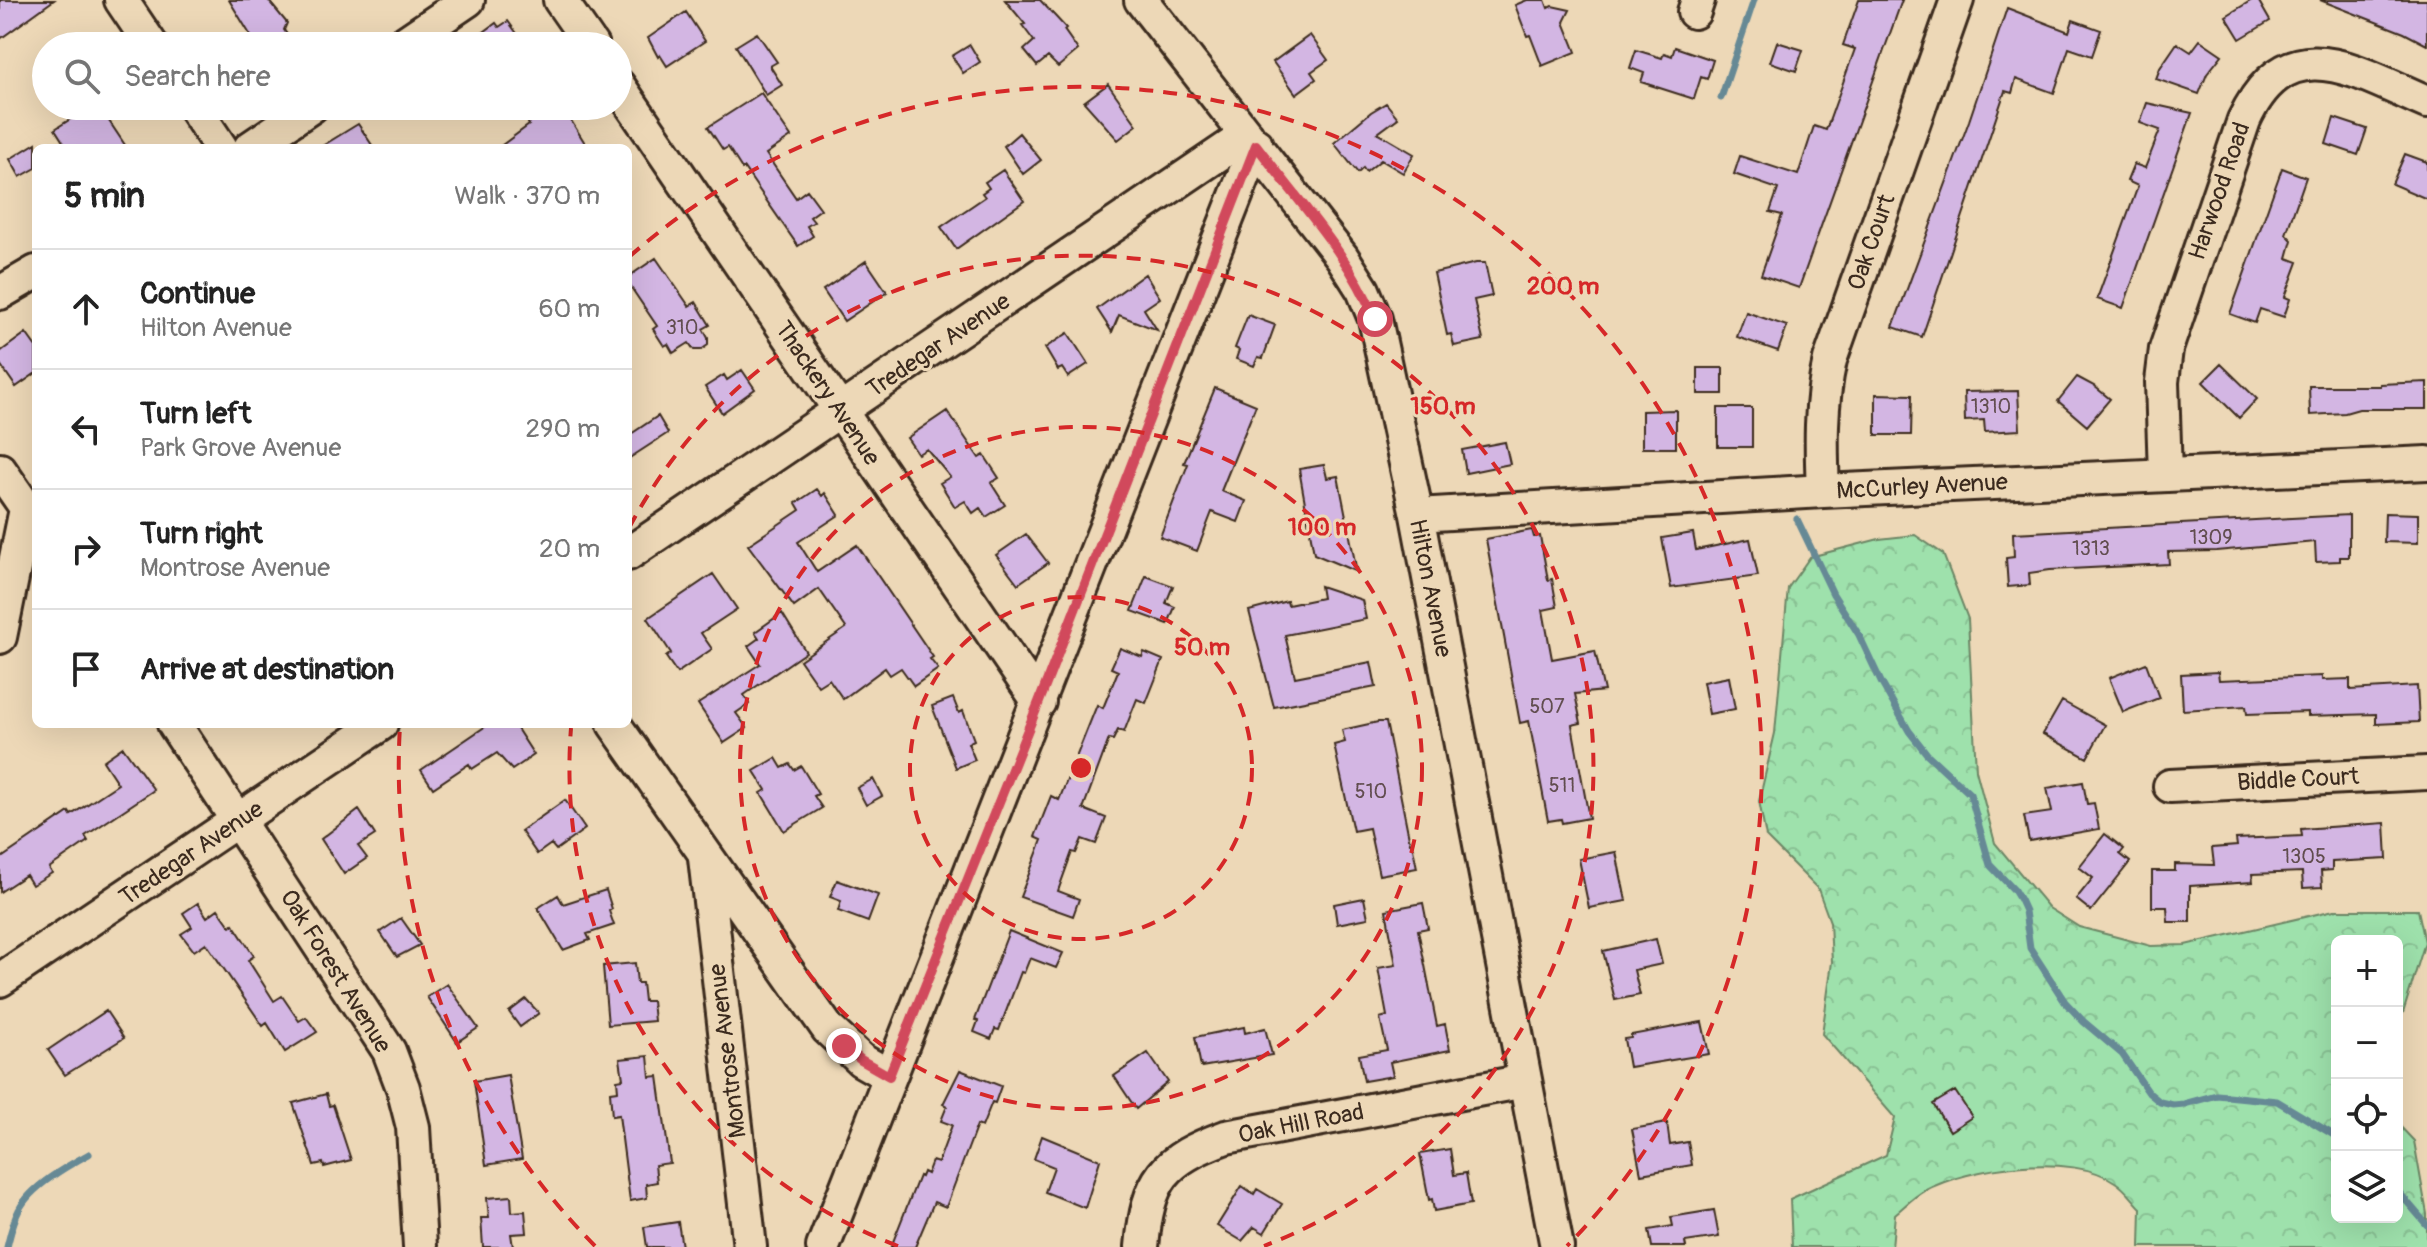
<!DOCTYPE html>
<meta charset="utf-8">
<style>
:root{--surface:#fff;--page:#f2f2f2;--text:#222;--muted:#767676;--line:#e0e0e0}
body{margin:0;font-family:Pangolin,sans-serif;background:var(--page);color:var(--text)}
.controls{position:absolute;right:24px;bottom:24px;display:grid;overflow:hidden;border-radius:12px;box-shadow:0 8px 32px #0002}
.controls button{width:72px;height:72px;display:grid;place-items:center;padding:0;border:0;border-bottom:2px solid var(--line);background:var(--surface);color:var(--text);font:40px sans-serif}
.stop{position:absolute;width:24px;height:24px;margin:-18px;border:6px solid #d1495b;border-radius:50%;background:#fff}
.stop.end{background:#d1495b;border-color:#fff;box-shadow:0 2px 8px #0008}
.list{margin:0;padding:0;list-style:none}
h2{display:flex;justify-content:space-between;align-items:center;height:104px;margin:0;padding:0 32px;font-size:34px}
h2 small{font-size:26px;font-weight:400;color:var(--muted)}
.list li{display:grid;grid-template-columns:52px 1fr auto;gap:24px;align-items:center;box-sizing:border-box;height:120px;padding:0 32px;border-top:2px solid var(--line)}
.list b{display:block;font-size:30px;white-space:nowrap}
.list p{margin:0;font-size:26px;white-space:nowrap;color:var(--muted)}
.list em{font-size:26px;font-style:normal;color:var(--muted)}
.icon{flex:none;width:44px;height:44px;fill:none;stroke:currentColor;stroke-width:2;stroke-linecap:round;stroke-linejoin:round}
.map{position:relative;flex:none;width:2427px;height:1247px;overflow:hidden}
.search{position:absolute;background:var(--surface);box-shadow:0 8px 32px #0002;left:32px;top:32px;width:600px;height:88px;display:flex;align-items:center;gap:20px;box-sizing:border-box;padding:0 28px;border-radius:44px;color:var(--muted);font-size:30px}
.panel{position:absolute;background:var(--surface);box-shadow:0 8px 32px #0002;left:32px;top:144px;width:600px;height:584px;border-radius:12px}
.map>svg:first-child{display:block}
.forest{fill:url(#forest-crowns);stroke:#6c8665;stroke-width:2}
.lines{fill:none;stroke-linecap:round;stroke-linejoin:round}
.stream{stroke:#668995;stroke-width:7}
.building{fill:#d3b6e3;stroke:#3b2a1e;stroke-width:2}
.minor-casing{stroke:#3b2a1e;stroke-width:38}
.minor{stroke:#edd8b7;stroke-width:32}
.route{stroke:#d1495b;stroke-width:10}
.ring{fill:none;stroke:#d62828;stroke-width:4;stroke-dasharray:14 10}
.labels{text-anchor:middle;stroke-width:6;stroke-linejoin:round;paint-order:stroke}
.number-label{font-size:20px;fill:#614d4f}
.street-label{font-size:24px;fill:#3b2a1e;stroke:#edd8b7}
.centre{fill:#d62828;stroke:#edd8b7;stroke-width:4}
.ring-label{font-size:24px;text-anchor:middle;font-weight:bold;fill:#d62828;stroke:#edd8b7;stroke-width:6;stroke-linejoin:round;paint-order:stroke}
</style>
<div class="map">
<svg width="2427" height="1247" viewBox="0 0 2427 1247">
<defs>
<pattern id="forest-crowns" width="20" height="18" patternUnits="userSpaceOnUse" patternTransform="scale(2)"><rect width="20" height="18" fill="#9ee1ac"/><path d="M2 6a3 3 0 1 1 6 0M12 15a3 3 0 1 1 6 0" fill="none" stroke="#89c194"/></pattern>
</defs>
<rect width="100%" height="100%" fill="#edd8b7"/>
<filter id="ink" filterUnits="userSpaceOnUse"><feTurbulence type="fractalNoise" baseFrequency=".0125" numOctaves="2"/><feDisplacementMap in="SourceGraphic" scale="16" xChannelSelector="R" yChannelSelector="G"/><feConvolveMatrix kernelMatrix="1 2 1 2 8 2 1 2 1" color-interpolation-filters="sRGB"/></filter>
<g filter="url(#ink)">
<!-- forest -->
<path class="forest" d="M1915,535L1943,554L1968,619L1976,770L1995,843L2049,908L2079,927L2151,946L2185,945L2334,910H2418L2425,942L2403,1013L2397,1014V941H2337V1025L2332,1027L2337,1048V1217H2397V1123L2414,1141L2427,1214V1247H2140L2141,1208C2133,1200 2125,1188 2115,1182C2072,1152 1968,1167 1924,1191C1913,1197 1904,1207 1895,1214L1892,1247H1792L1790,1199L1886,1155L1895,1118L1822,1034L1832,962L1830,922L1818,889L1766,837L1759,801L1775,733L1788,588L1810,557L1879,539Z"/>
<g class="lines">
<!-- stream -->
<path class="stream" d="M1721,98L1754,0
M1797,519L1833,594L1859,635L1881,682L1909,731L1927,754L1970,794L1990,865L2014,890L2020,900L2025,911L2030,948L2065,1002L2084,1022L2122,1054L2149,1093L2160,1102L2173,1105L2184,1104L2217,1095L2277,1101L2337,1137
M2397,1190L2427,1225
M7,1247C10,1235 13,1221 19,1210C30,1187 67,1166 89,1154"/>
</g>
<!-- building -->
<path class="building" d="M0,0H54L0,39Z
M229,0H268L287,23L284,30L295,46H257Z
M1005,0H1040L1066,28L1064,30L1078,50L1058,67L1048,57L1037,66L1024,50L1034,41L1022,25L1025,24Z
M1527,0H1545L1548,8L1552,6L1570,10L1564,22L1576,52L1542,66L1530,35L1527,36L1515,5Z
M1859,0H1902L1799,288L1761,275L1782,215L1770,212L1778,189L1734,174L1740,156L1798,175L1814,126L1826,130L1855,49L1843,45Z
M2252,0H2258L2270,21L2240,39L2226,16Z
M2320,0H2427V45L2404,33Z
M2007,8L2069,32L2073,20L2101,30L2092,56L2069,48L2054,93L2016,79L2012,93L2005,91L1922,337L1893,327L1969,121Z
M686,12L705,41L667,66L660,55L658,57L648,38Z
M508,21L526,46H465L496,23L499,27Z
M757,33L777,62L770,66L782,85L766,95L736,46Z
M1310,35L1328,60L1311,72L1316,79L1296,94L1273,62Z
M2200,40L2222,55L2207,74L2199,94L2156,79L2160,68L2177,43L2191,52Z
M1777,42L1803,50L1796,71L1770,62Z
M970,45L980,62L963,73L952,56Z
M1675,47L1713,60L1707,79L1701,77L1694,99L1641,82L1644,73L1630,68L1636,50L1662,58L1664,53L1672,56Z
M1108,84L1137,125L1118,140L1084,102Z
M761,93L791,137L766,154L796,198L807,190L821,209L810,217L814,222L807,226L813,236L798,246L744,168L742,169L728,147L723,150L708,127Z
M1386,103L1398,118L1378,133L1414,154L1403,173L1381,160L1366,172L1363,168L1358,173L1334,143L1371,112Z
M2147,103L2192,113L2123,308L2097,299L2138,186L2127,181L2134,164L2145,168L2160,130L2140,123Z
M91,106H99L127,148H67L55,129Z
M555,106H562L588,148H498L529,125L528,123Z
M2334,118L2367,129L2358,155L2326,144Z
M358,124L374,148H319Z
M1019,133L1041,160L1023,174L1004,146Z
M36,143V168L20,177L10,159Z
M2405,154L2427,162V199L2392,184Z
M2282,168L2306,177L2286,234L2292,240L2287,258L2298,262L2285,297L2290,299L2284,317L2260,309L2255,323L2230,314Z
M1003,170L1024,201L956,249L941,227L985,197L982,193L989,188L985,182Z
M656,258L689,306L696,302L710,325L703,329L708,338V345L701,350H694L689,343L673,353L668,344L664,346L653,329L657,326L628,283V277Z
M866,261L887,292L844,321L823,290Z
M1476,263H1485L1492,296L1474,300L1483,340L1454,346L1451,334L1447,335L1434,273Z
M1145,274L1160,298L1144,309L1157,330L1119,315L1112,332L1097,309Z
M1746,312L1787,326L1778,351L1737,337Z
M1248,315L1275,325L1263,358L1258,357L1254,366L1236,359L1239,350L1235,348Z
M26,333L36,347V373L16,387L0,364V352Z
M1068,333L1088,364L1068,377L1062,368L1058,370L1045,348Z
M2221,364L2257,399L2239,418L2203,382Z
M1698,368H1723V394H1698Z
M742,370L755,389L722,413L705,387L724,375L727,380Z
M2077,377L2094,386L2110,399L2087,426L2058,401Z
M2427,382V409H2359L2345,413L2310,415L2309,386H2380V384Z
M1215,388L1256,405L1221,491L1246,501L1238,522L1212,512L1197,551L1160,537L1188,464L1184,463Z
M2018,391L2020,430L1985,432L1984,420L1965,421L1964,392Z
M1876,394L1912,395L1911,435H1876Z
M1718,408H1752V447H1718Z
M1676,410V448H1642V411Z
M947,411L979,458L984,455L999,478L991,483L1005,505L986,517L980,508L973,513L965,501L955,507L940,483L950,477L927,449L918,454L907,438Z
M658,416L668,433L628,459V436Z
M1505,442L1510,464L1466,473L1462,450Z
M1324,465L1327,478L1338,476L1357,572L1314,554L1299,469Z
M817,489L822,496L825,493L839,515L798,542L817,572L857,545L933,657L930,659L938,669L914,686L901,668L890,675L885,668L843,699L829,679L818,686L800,660L846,628L819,589L794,607L748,545L800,510L796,503Z
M2385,513L2418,514V543L2384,542Z
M2349,515V557H2340V561L2316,562L2315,542L2216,551L2168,552L2169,564L2050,570L2029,573L2030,585L2008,587L2006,558L2014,557L2013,533Z
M1532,530L1534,537L1540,536L1548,580L1552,579L1557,607L1543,610L1552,659L1595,651L1604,691L1575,694L1581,723L1572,725L1589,818L1562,823L1561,819L1548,821L1529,721L1520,723L1486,539Z
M1693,533L1696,550L1750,539L1758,576L1671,588L1662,538Z
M1026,534L1048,563L1018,584L996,555Z
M713,574L737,609L701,633L712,649L677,673L666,657L671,653L648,618Z
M1146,576L1173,586L1166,603L1175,607L1168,624L1132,611Z
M1320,586L1362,600L1366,619L1285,635L1295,677L1371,662L1376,687L1274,707L1249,611L1287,601L1288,605L1322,598Z
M782,613L806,652L744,695L749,704L736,713L747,728L724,743L698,704L760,664L748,646L759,638L755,632Z
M1120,648L1142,657L1144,652L1163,660L1146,703L1137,699L1124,732L1118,730L1113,740L1109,739L1083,809L1106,818L1096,844L1082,839L1076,853L1072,852L1058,891L1079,899L1073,916L1020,897L1042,840L1035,837L1051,796L1059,800L1097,705L1103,708L1118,671L1111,668Z
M2146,663L2159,698L2123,712L2109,678Z
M2218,672L2219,680L2322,676V680L2350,679V690L2417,686L2419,722L2376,724V714L2308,716V712L2247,714L2246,706L2183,710L2181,674Z
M1729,677L1735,709L1709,714L1703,682Z
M953,698L959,713L963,711L974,740L968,743L975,760L956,768L932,706Z
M2062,701L2105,725L2087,758L2043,734Z
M1378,722H1386L1410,843H1412L1417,868L1379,875L1369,828L1353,831L1334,745L1345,742L1342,730Z
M489,724H514L534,755L512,770L497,753L472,769L469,764L433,788L421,770Z
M123,747L154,790L85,836L88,841L49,868L52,873L32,885L26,875L0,892V859L69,812L71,815L118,784L103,761Z
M776,758L782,768L790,764L794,770L801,766L818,794L814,796L822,808L784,831L761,793L766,790L754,771Z
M873,779L882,796L866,805L857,788Z
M2083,782L2087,804L2094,803L2099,829L2029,841L2024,816L2052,812L2047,788Z
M565,800L585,829L556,850L551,844L537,854L521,831Z
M359,810L375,835L358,846L367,858L344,874L321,839Z
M2385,823L2387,859L2332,862V870L2321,871L2322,887L2303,888L2302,872L2252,874L2253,882L2190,886V922H2168L2167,907H2152V871H2175V864L2214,865L2212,848L2237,846L2236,839L2302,836L2301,829Z
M2105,834L2124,849L2120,854L2130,862L2091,911L2076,899L2093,878L2079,867Z
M1616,852L1626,901L1589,908L1579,859Z
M837,880L878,895L868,922L838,911L841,901L830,897Z
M606,890L612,909L609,911L614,925L587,934L590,940L563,950L538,908L558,895L563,904Z
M1364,898L1368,918L1337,924L1334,904Z
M198,903L207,917L218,909L230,926L233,924L254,956L248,960L274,1001L282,996L299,1021L306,1017L317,1032L285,1052L267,1023L263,1026L206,943L194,951L181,934L192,927L183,913Z
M1423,903L1428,928L1418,930L1437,1026L1445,1024L1450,1050L1390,1062L1393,1076L1364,1081L1359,1055L1387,1050L1380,1018L1387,1016L1378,968L1396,965L1386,910Z
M401,918L420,945L397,957L380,932Z
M1009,931L1063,953L1056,968L1030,958L1024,973L1021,972L999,1030L995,1029L991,1039L974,1032L978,1021L975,1020Z
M1656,939L1662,964L1634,970L1640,995L1615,1000L1603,951Z
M635,963L637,983H642L644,1001H652L654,1021L608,1025L603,966Z
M447,984L478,1028L457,1042L427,997Z
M526,999L539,1013L520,1027L509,1012Z
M106,1011L124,1038L65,1075L48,1050Z
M1702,1022L1709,1054L1629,1067L1624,1039L1631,1038V1035Z
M1244,1027L1245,1033L1265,1028L1272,1055L1201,1067L1195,1037Z
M1148,1053L1168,1082L1136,1109L1114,1076Z
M648,1056L650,1077L658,1076L670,1163L655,1165L657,1182L646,1184L647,1198L630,1201L619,1115L612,1116L610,1092L618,1091L617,1080L623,1079L620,1059Z
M960,1070L1001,1086L995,1103L992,1102L982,1127L977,1125L946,1207L934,1202L915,1247H891L919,1176L921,1177L923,1172L927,1174L932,1161L938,1163L952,1125L941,1121L947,1106L943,1104Z
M508,1075L522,1159L486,1165L474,1081Z
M1955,1091L1972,1117L1950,1131L1933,1104Z
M326,1094L329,1106L333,1105L351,1160L324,1167L323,1163L314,1165L293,1103Z
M1667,1123L1670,1145L1688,1142L1692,1165L1641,1174L1632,1129Z
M1042,1136L1100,1160L1085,1208L1045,1192L1054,1167L1034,1159Z
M1450,1149L1454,1175L1466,1173L1471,1204L1434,1211L1432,1199L1429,1200L1420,1154Z
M1242,1186L1254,1194L1257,1189L1282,1204L1264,1233L1254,1227L1242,1241L1217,1226Z
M511,1196L512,1212L525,1211L527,1233L511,1234L513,1247H483L481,1218H489L487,1198Z
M1714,1210L1719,1237L1685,1242L1686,1247H1652L1649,1230L1673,1226L1671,1217Z
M678,1222L682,1247H647L644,1227Z"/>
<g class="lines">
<!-- minor casing -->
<g class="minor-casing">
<path id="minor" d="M121,0L152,46
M560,0L592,46
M1141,0L1342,257L1363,290L1375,319L1417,515L1557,1247
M1694,12L1698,0
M400,46L468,0
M618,85L1039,702
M193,106L221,148
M250,148L312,106
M0,293L36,272
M0,470L36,522
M2165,475L2162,382L2166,349L2244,120C2288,25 2356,72 2427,102
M1823,491C1821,446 1820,404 1830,360L1957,0
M1417,515L1823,491L2427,463
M628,554L1247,135
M0,637L26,509
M174,724L389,1051L403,1088L413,1127L420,1247
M614,724L828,1029L861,1060L889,1076
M2170,786L2427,773
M705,858L750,1247
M0,980L381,724
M823,1247L1256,145
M1142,1247C1148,1179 1163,1160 1226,1137L1525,1081"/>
</g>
<!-- minor -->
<use href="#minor" class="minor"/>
</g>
</g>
<g class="lines" filter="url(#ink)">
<!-- route -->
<path class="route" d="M844,1046L861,1060L889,1076L1039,702L1256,145C1298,201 1349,254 1375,319"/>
</g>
<!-- distance rings -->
<g class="ring">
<circle cx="1081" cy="768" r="171"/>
<circle cx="1081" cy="768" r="341"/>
<path d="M898 1246A512 512 0 0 1 571 728M629 528A512 512 0 1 1 1264 1246"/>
<path d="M595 1246A682 682 0 0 1 400 726M629 257A682 682 0 0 1 1567 1246"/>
</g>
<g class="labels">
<!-- number labels -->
<g class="number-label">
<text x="682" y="334">310</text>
<text x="1991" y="413">1310</text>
<text x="2211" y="544">1309</text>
<text x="2091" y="555">1313</text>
<text x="1547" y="713">507</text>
<text x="1562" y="792">511</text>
<text x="1371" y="798">510</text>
<text x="2304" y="863">1305</text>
</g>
<!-- street labels -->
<g class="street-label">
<text transform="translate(2219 191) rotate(-71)" y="8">Harwood Road</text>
<text transform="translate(1871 242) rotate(-71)" y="8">Oak Court</text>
<text transform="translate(938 345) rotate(-34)" y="8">Tredegar Avenue</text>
<text transform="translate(828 393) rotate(56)" y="8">Thackery Avenue</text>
<text transform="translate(1922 486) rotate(-3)" y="8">McCurley Avenue</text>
<text transform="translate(1431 588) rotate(79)" y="8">Hilton Avenue</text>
<text transform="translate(2298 779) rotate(-3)" y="8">Biddle Court</text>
<text transform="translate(191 853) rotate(-34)" y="8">Tredegar Avenue</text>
<text transform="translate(336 971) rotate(58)" y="8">Oak Forest Avenue</text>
<text transform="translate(727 1051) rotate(-97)" y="8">Montrose Avenue</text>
<text transform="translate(1301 1123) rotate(-11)" y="8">Oak Hill Road</text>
</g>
</g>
<circle cx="1081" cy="768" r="12" class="centre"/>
<g class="ring-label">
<text x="1563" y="294">200 m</text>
<text x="1443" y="414">150 m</text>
<text x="1322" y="535">100 m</text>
<text x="1202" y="655">50 m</text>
</g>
</svg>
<div class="controls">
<button>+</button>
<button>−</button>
<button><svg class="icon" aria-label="locate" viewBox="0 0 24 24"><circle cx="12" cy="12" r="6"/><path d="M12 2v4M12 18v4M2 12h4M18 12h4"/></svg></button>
<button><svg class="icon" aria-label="layers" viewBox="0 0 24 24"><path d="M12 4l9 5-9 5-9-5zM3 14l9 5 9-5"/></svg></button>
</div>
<div class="stop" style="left:1375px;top:319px"></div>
<div class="stop end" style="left:844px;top:1046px"></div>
<div class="search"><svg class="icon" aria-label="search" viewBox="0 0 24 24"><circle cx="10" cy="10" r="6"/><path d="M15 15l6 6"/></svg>Search here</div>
<section class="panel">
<h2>5 min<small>Walk · 370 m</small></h2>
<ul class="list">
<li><svg class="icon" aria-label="ahead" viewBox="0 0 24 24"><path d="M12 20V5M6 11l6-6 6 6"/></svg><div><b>Continue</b><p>Hilton Avenue</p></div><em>60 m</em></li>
<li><svg class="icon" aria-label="left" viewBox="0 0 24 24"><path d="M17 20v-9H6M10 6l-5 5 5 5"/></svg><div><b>Turn left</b><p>Park Grove Avenue</p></div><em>290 m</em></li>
<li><svg class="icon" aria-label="right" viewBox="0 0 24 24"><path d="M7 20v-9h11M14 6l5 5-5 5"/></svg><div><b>Turn right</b><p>Montrose Avenue</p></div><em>20 m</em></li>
<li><svg class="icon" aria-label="arrive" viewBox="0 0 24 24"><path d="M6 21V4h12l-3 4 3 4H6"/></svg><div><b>Arrive at destination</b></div></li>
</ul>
</section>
</div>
